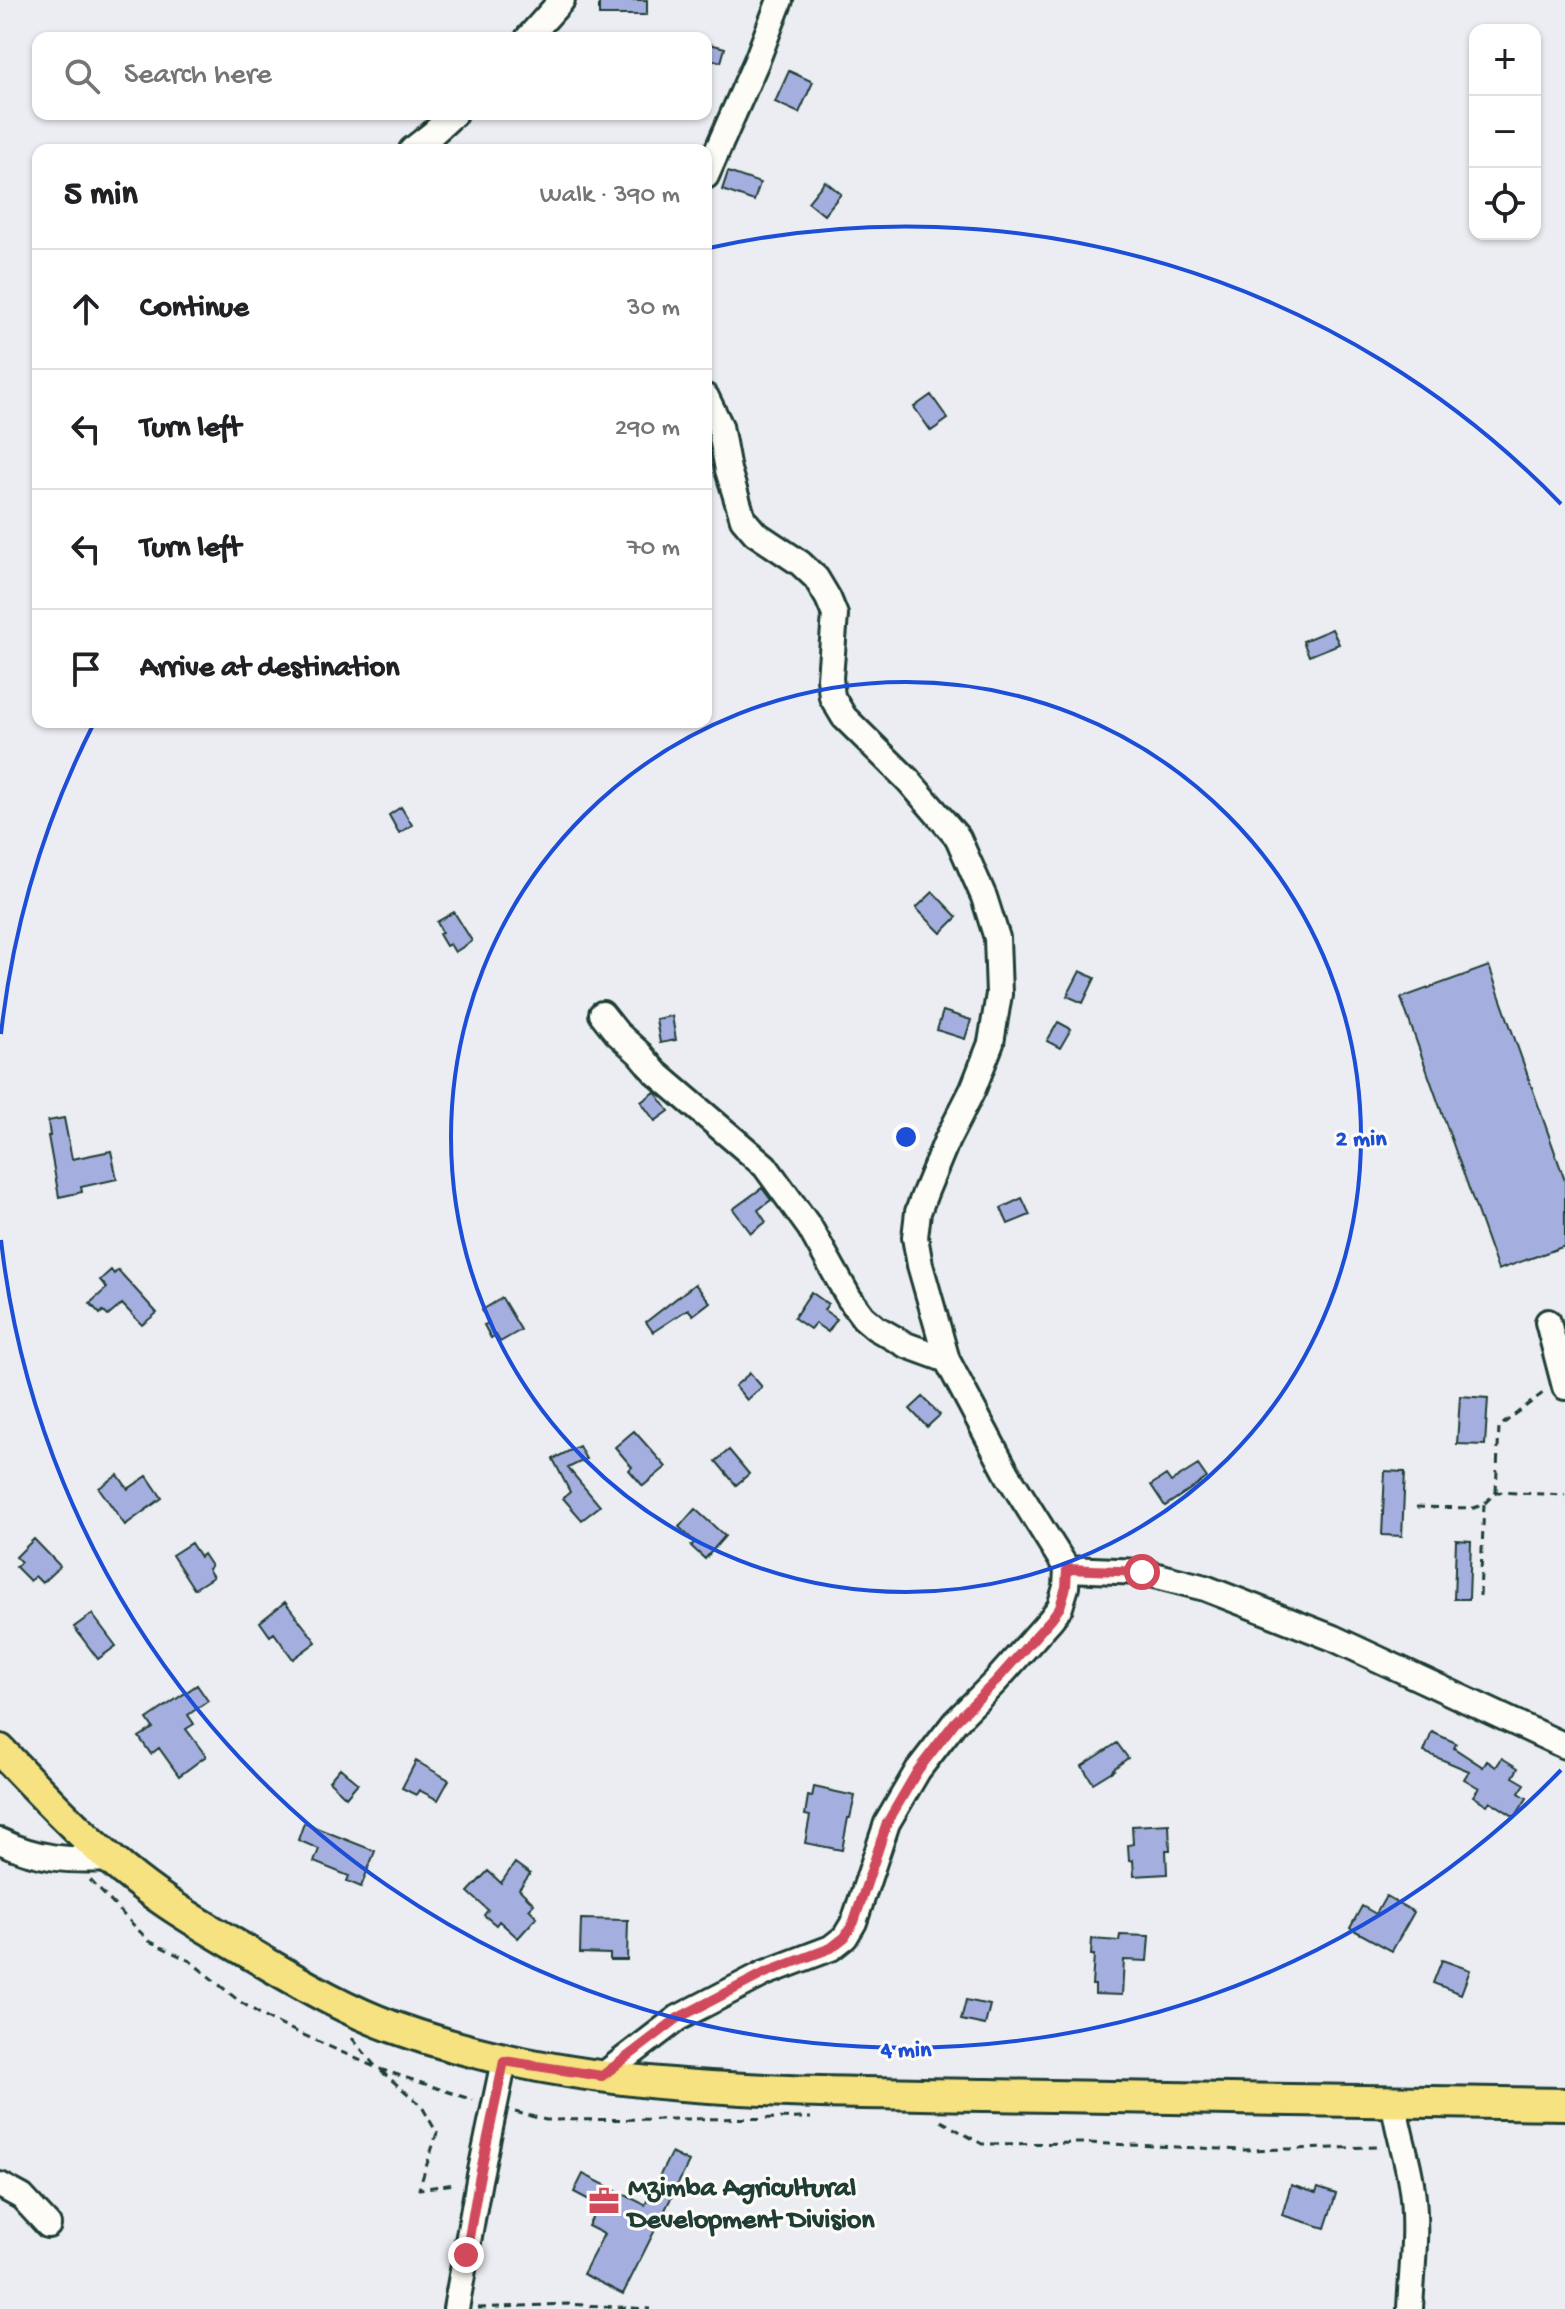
<!DOCTYPE html>
<meta charset="utf-8">
<style>
:root{--surface:#fff;--page:#f2f2f2;--text:#202124;--muted:#757577;--line:#e0e0e0}
body{margin:0;font-family:"Gochi Hand",sans-serif;background:var(--page);color:var(--text)}
.controls{position:absolute;right:24px;top:24px;display:grid;overflow:hidden;border-radius:16px;box-shadow:0 2px 6px #0004}
.controls button{width:72px;height:72px;display:grid;place-items:center;padding:0;border:0;border-bottom:2px solid var(--line);background:var(--surface);color:var(--text);font:40px sans-serif}
.stop{position:absolute;width:24px;height:24px;margin:-18px;border:6px solid #d1495b;border-radius:50%;background:#fff}
.stop.end{background:#d1495b;border-color:#fff;box-shadow:0 2px 8px #0008}
.list{margin:0;padding:0;list-style:none}
h2{display:flex;justify-content:space-between;align-items:center;height:104px;margin:0;padding:0 32px;font-size:34px}
h2 small{font-size:26px;font-weight:400;color:var(--muted)}
.list li{display:grid;grid-template-columns:52px 1fr auto;gap:24px;align-items:center;box-sizing:border-box;height:120px;padding:0 32px;border-top:2px solid var(--line)}
.list b{display:block;font-size:30px;white-space:nowrap}
.list em{font-size:26px;font-style:normal;color:var(--muted)}
.icon{flex:none;width:44px;height:44px;fill:none;stroke:currentColor;stroke-width:2;stroke-linecap:round;stroke-linejoin:round}
.map{position:relative;flex:none;width:1565px;height:2309px;overflow:hidden}
.search{position:absolute;background:var(--surface);box-shadow:0 2px 6px #0004;left:32px;top:32px;width:680px;height:88px;display:flex;align-items:center;gap:20px;box-sizing:border-box;padding:0 28px;border-radius:16px;color:var(--muted);font-size:30px}
.panel{position:absolute;background:var(--surface);box-shadow:0 2px 6px #0004;left:32px;top:144px;width:680px;height:584px;border-radius:16px}
.map>svg:first-child{display:block}
.building{fill:#a5afdf;stroke:#1f3d34;stroke-width:2}
.lines{fill:none;stroke-linecap:round;stroke-linejoin:round}
.minor-casing{stroke:#1f3d34;stroke-width:30}
.major-casing{stroke:#1f3d34;stroke-width:36}
.path{stroke:#1f3d34;stroke-width:3;stroke-dasharray:8 6;stroke-linecap:butt}
.minor{stroke:#fdfcf7;stroke-width:24}
.major{stroke:#f6e281;stroke-width:30}
.route{stroke:#d1495b;stroke-width:10}
.ring{fill:none;stroke:#1d4ed8;stroke-width:4}
.labels{text-anchor:middle;stroke-width:6;stroke-linejoin:round;paint-order:stroke}
.poi-label{font-size:28px;font-weight:bold;fill:#1f3d34;stroke:#fdfcf7;text-anchor:start}
.centre{fill:#1d4ed8;stroke:#fdfcf7;stroke-width:4}
.ring-label{font-size:24px;text-anchor:middle;font-weight:bold;fill:#1d4ed8;stroke:#fdfcf7;stroke-width:6;stroke-linejoin:round;paint-order:stroke}
</style>
<div class="map">
<svg width="1565" height="2309" viewBox="0 0 1565 2309">
<rect width="100%" height="100%" fill="#ebedf2"/>
<filter id="ink" filterUnits="userSpaceOnUse"><feTurbulence type="fractalNoise" baseFrequency=".0125" numOctaves="2"/><feDisplacementMap in="SourceGraphic" scale="16" xChannelSelector="R" yChannelSelector="G"/><feConvolveMatrix kernelMatrix="1 2 1 2 8 2 1 2 1" color-interpolation-filters="sRGB"/></filter>
<g filter="url(#ink)">
<!-- building -->
<path class="building" d="M599,0H647V15H599Z
M706,43L725,48L721,62L706,58Z
M789,71L813,82L799,113L775,102Z
M728,172L760,183L754,201L722,190Z
M825,181L841,194L824,215L808,202Z
M931,395L948,419L931,431L914,407Z
M1332,629L1339,644L1309,656L1303,641Z
M401,807L412,825L399,833L389,815Z
M933,892L957,917L941,933L916,908Z
M454,912L472,941L455,952L450,944L446,946L439,934L442,932L437,922Z
M1489,966L1565,1181V1246L1498,1270L1401,998Z
M1080,971L1095,978L1083,1003L1067,996Z
M943,1011L971,1020L965,1039L937,1030Z
M672,1016L676,1040L660,1043L656,1019Z
M1058,1022L1071,1029L1060,1048L1047,1041Z
M655,1092L669,1111L655,1121L641,1102Z
M64,1118L72,1159L111,1151L117,1179L81,1187L82,1192L59,1197L48,1136H50L48,1121Z
M762,1188L771,1200L758,1210L766,1222L751,1233L733,1209Z
M1022,1198L1030,1215L1008,1224L1001,1208Z
M111,1270L114,1274L118,1270L157,1313L142,1325L122,1304L108,1316L103,1311L100,1314L90,1303L107,1288L100,1280Z
M695,1284L710,1302L693,1315L688,1309L653,1332L646,1322Z
M811,1292L828,1304L824,1310L837,1319L828,1332L815,1323L810,1329L794,1318Z
M502,1298L521,1330L500,1342L496,1335L491,1338L484,1325L489,1323L482,1310Z
M750,1373L762,1387L747,1400L735,1386Z
M1460,1396L1488,1398L1485,1445L1457,1444Z
M923,1397L940,1415L927,1427L910,1409Z
M634,1431L666,1467L643,1486L629,1470L632,1467L615,1447Z
M579,1446L586,1459L568,1468L600,1506L582,1520L563,1498L570,1492L553,1459Z
M729,1450L749,1474L736,1485L716,1461Z
M1198,1465L1207,1478L1165,1506L1151,1485L1166,1475L1171,1482Z
M1385,1471L1405,1472L1402,1536L1382,1535Z
M118,1475L128,1489L147,1476L162,1498L125,1525L99,1488Z
M695,1509L725,1536L705,1559L691,1546L695,1542L679,1527Z
M34,1539L60,1566L42,1583L35,1576L30,1581L16,1567L21,1562L16,1557Z
M1456,1540L1471,1541L1469,1599H1454Z
M191,1543L200,1557L203,1554L211,1566L208,1569L213,1577L194,1589L172,1555Z
M285,1602L316,1642L293,1659L274,1633L270,1636L260,1622Z
M92,1614L116,1646L98,1659L74,1627Z
M197,1685L208,1701L188,1715L194,1724L186,1729L206,1756L179,1776L159,1748L151,1754L139,1737L153,1728L147,1719Z
M1432,1732L1456,1743L1454,1748L1483,1767L1487,1761L1496,1767L1502,1758L1518,1768L1513,1777L1525,1784L1519,1793L1527,1798L1515,1817L1490,1801L1487,1805L1473,1796L1479,1788L1464,1779L1469,1771L1424,1752Z
M1117,1743L1128,1758L1113,1769L1114,1770L1093,1783L1082,1766Z
M416,1761L449,1780L438,1800L419,1790L416,1795L402,1788Z
M340,1768L358,1783L346,1797L329,1781Z
M814,1787L855,1796L850,1818H848L842,1850L805,1843L810,1816L805,1815L808,1796L812,1797Z
M304,1823L375,1851L361,1887L347,1881L349,1876L314,1862L319,1849L298,1840Z
M1169,1824L1170,1850H1166L1167,1874L1134,1876L1133,1860L1129,1861L1128,1845L1133,1844L1132,1826Z
M515,1863L530,1874L519,1889L534,1904L529,1909L537,1917L518,1938L499,1921L496,1925L484,1915L488,1910L468,1892L488,1871L501,1883Z
M1386,1896L1414,1912L1392,1951L1350,1928L1362,1906L1376,1914Z
M581,1919L628,1920L627,1960H610V1954L580,1953Z
M1120,1935L1149,1936L1147,1961L1124,1960L1122,1995L1095,1994V1985H1092L1094,1955H1091L1092,1939L1119,1941Z
M1442,1960L1470,1970L1461,1994L1433,1983Z
M966,2000L990,2005L985,2025L961,2020Z
M671,2153L689,2162L623,2294L583,2274L604,2234L588,2226L599,2205L574,2192L583,2174L645,2205Z
M1291,2185L1316,2193L1318,2188L1336,2194L1325,2228L1282,2215Z"/>
<g class="lines">
<!-- minor casing -->
<g class="minor-casing">
<path id="minor" d="M528,38L562,0
M412,150L431,135L454,114
M706,176L757,60L780,0
M602,1014L617,1033L639,1053L655,1072L765,1166L810,1228L849,1298L863,1317L876,1328L906,1345L947,1360
M1548,1322L1565,1387
M1067,1569L1142,1572L1205,1588L1333,1638L1565,1746
M0,1841C37,1859 69,1861 109,1859
M602,2076L678,2018L765,1973L831,1948L845,1937L854,1922L887,1823L918,1770L955,1722L995,1682L1051,1619L1060,1607L1066,1587L1067,1569L1008,1475L947,1360L920,1265L915,1237L918,1212L925,1193L947,1140L973,1089L991,1043L999,994L997,938L984,897L958,838L908,780L844,717L832,697L830,678L835,615L828,598L816,578L800,563L755,533L743,519L728,470L720,426L706,397
M1394,2102C1397,2130 1407,2155 1411,2183C1418,2224 1412,2267 1410,2309
M0,2185L22,2197L48,2225
M456,2309L479,2180L504,2061"/>
</g>
<!-- major casing -->
<g class="major-casing">
<path id="major" d="M0,1750C51,1804 105,1861 166,1902C198,1924 233,1943 266,1963C307,1987 349,2011 393,2027C583,2096 789,2091 988,2095C1180,2098 1373,2102 1565,2104"/>
</g>
<!-- path -->
<path class="path" d="M1496,1492L1499,1427L1543,1393
M1416,1507L1474,1508L1484,1504L1496,1492L1565,1495
M1480,1596L1484,1504
M90,1880L149,1941L190,1961L239,2001L270,2020L377,2068L473,2100
M352,2038L375,2066
M381,2071L421,2105L437,2133L419,2189L455,2184
M515,2112L546,2120L811,2118
M941,2121L982,2144L1088,2143L1243,2150L1379,2147
M478,2308L567,2304L650,2309"/>
<!-- minor -->
<use href="#minor" class="minor"/>
<!-- major -->
<use href="#major" class="major"/>
</g>
</g>
<g class="lines" filter="url(#ink)">
<!-- route -->
<path class="route" d="M466,2255L479,2180L504,2061L602,2076L678,2018L765,1973L831,1948L845,1937L854,1922L887,1823L918,1770L955,1722L995,1682L1051,1619L1060,1607L1066,1587L1067,1569L1142,1572"/>
</g>
<!-- distance rings -->
<g class="ring">
<circle cx="906" cy="1137" r="455"/>
<path d="M1561 1770A911 911 0 0 1 1 1240M1 1034A911 911 0 0 1 94 723M709 248A911 911 0 0 1 1561 504"/>
</g>
<!-- icons -->
<defs>
<g id="office-bare" transform="scale(2.4)"><path d="M-6-3h4V-5.5h4V-3h4V5H-6ZM-1-4.5V-3h2v-1.5ZM-6 0V1H6V0Z" fill="#d1495b" stroke="#fdfcf7" stroke-width="2.5" paint-order="stroke"/></g>
</defs>
<g fill-rule="evenodd">
<use href="#office-bare" x="604" y="2201"/>
</g>
<g class="labels">
<!-- poi labels -->
<g class="poi-label">
<text x="628" y="2195">Mzimba Agricultural<tspan x="628" dy="32">Development Division</tspan></text>
</g>
</g>
<circle cx="906" cy="1137" r="12" class="centre"/>
<g class="ring-label">
<text x="1361" y="1145">2 min</text>
<text x="906" y="2056">4 min</text>
</g>
</svg>
<div class="controls">
<button>+</button>
<button>−</button>
<button><svg class="icon" aria-label="locate" viewBox="0 0 24 24"><circle cx="12" cy="12" r="6"/><path d="M12 2v4M12 18v4M2 12h4M18 12h4"/></svg></button>
</div>
<div class="stop" style="left:1142px;top:1572px"></div>
<div class="stop end" style="left:466px;top:2255px"></div>
<div class="search"><svg class="icon" aria-label="search" viewBox="0 0 24 24"><circle cx="10" cy="10" r="6"/><path d="M15 15l6 6"/></svg>Search here</div>
<section class="panel">
<h2>5 min<small>Walk · 390 m</small></h2>
<ul class="list">
<li><svg class="icon" aria-label="ahead" viewBox="0 0 24 24"><path d="M12 20V5M6 11l6-6 6 6"/></svg><div><b>Continue</b></div><em>30 m</em></li>
<li><svg class="icon" aria-label="left" viewBox="0 0 24 24"><path d="M17 20v-9H6M10 6l-5 5 5 5"/></svg><div><b>Turn left</b></div><em>290 m</em></li>
<li><svg class="icon" aria-label="left" viewBox="0 0 24 24"><path d="M17 20v-9H6M10 6l-5 5 5 5"/></svg><div><b>Turn left</b></div><em>70 m</em></li>
<li><svg class="icon" aria-label="arrive" viewBox="0 0 24 24"><path d="M6 21V4h12l-3 4 3 4H6"/></svg><div><b>Arrive at destination</b></div></li>
</ul>
</section>
</div>
